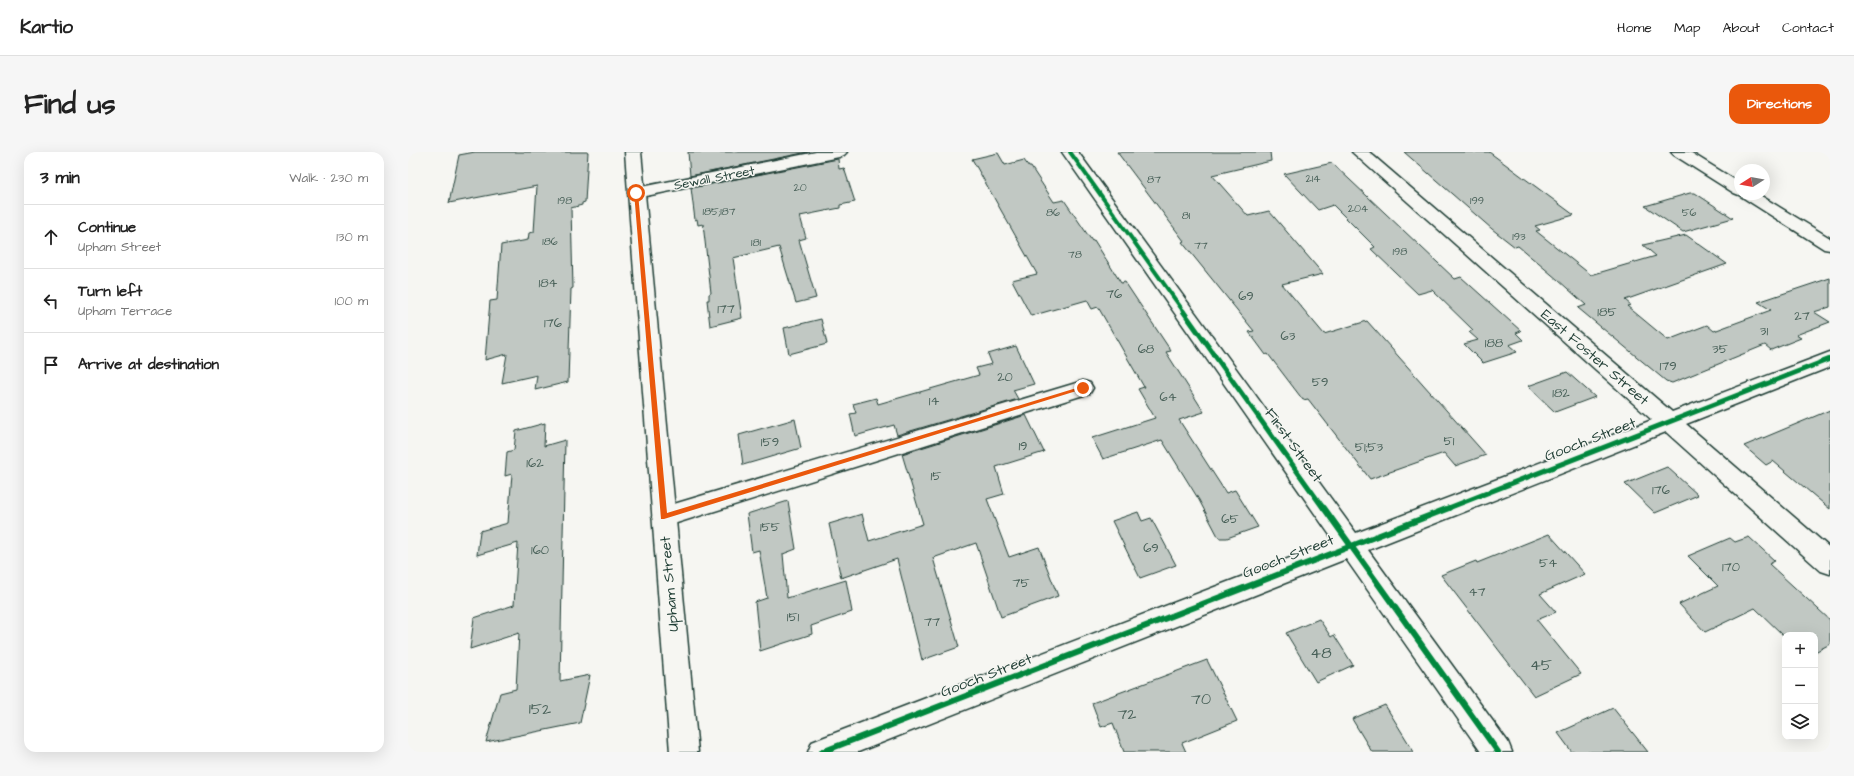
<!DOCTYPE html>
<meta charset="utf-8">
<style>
:root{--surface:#fff;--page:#f6f6f6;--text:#222;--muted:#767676;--line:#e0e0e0;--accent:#ea580c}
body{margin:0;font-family:"Architects Daughter",sans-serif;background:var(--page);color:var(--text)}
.controls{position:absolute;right:12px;bottom:12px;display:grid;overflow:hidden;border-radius:8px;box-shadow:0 4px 16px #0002}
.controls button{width:36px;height:36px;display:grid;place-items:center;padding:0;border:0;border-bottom:1px solid var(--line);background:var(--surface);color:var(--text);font:20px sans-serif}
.compass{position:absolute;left:1326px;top:12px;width:36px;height:36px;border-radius:50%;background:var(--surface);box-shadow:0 4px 16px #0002;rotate:259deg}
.stop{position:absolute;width:12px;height:12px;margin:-9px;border:3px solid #ea580c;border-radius:50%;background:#fff}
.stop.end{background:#ea580c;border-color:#fff;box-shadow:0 1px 4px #0008}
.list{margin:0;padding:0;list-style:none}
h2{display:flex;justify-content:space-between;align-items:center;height:52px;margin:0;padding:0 16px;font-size:17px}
h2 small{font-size:13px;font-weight:400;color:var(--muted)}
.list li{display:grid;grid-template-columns:26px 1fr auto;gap:12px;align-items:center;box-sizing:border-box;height:64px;padding:0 16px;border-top:1px solid var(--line)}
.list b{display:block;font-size:15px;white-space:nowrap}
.list p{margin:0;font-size:13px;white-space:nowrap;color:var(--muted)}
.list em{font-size:13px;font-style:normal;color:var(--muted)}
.icon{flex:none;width:22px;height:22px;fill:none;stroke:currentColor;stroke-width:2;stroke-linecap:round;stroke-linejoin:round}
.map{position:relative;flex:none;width:1422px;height:600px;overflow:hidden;border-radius:12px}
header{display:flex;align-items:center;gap:24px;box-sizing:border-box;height:56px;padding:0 20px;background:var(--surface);border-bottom:1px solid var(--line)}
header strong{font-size:19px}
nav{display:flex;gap:22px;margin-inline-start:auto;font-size:14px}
.intro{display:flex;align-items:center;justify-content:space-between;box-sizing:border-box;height:96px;padding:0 24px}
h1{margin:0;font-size:28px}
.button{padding:10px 18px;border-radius:12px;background:var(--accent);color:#fff;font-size:14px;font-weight:700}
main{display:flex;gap:24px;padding:0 24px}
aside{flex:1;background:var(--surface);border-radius:12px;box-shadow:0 4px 16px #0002}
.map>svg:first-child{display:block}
.building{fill:#c1c8c3;stroke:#1f3d34}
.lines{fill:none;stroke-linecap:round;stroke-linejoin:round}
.minor-casing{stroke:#1f3d34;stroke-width:3}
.secondary-casing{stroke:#1f3d34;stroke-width:3}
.minor{fill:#f6f6f2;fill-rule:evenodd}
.secondary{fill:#f6f6f2;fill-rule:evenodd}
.cycleway-far2-casing{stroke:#f6f6f2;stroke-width:6}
.cycleway-far1-casing{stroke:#f6f6f2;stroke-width:8}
.cycleway-casing{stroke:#f6f6f2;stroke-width:8}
.cycleway-far2{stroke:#00873e;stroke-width:4}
.cycleway-far1{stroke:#00873e;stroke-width:5}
.cycleway{stroke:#00873e;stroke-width:6}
.route{fill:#ea580c}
.labels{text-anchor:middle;stroke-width:3;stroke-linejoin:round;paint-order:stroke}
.far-number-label{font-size:11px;fill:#486058}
.far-street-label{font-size:13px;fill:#1f3d34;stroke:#f6f6f2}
.number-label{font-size:13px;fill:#486058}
.street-label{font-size:15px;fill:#1f3d34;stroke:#f6f6f2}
.near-number-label{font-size:16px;fill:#486058}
</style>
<header>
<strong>Kartio</strong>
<nav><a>Home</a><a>Map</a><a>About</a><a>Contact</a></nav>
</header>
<div class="intro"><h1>Find us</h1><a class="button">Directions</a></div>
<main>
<aside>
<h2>3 min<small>Walk · 230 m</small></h2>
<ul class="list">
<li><svg class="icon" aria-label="ahead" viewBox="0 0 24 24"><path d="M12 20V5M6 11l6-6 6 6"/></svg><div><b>Continue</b><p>Upham Street</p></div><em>130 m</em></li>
<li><svg class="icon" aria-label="left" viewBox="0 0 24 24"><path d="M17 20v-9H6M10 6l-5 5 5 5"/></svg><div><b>Turn left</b><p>Upham Terrace</p></div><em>100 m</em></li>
<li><svg class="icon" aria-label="arrive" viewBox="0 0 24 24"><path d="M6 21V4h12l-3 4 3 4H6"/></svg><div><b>Arrive at destination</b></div></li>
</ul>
</aside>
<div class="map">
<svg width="1422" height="600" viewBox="0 0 1422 600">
<rect width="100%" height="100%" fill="#f6f6f2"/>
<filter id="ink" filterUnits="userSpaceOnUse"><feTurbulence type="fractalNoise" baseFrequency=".025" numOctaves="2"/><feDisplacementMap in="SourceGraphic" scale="8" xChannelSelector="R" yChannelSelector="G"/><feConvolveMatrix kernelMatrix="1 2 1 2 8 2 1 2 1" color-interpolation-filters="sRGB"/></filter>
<g filter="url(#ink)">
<!-- building -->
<path class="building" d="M67,0H180L177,50L174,51V53L163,56L165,136L163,137L160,230L127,238L129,223L94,231L99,202L77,208L82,149L89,148L93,93L120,88L121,81L126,80L129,34L41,51L51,3Z
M280,0H400L282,24Z
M709,0H862L863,9L804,23L840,64L861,59L915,122L874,132L916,182L959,169L1078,303L1047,314L1036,301L962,327L900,247L895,248L860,202L858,203L841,180L846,179L774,90L776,89Z
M996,0H1081L1166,63L1127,74L1132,78L1128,79L1183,123L1248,104L1235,93L1278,83L1319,112L1217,148L1223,153L1219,154L1260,188L1299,173L1306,179L1363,158L1350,150L1422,126V155L1406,160L1422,170L1388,183L1393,186L1363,198L1357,193L1264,231L1258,229L1170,156L1178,153L1150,128L1110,94L1107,95L1084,77Z
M590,1L597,13L616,8L621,15H623L646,50L656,48L684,89L686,88L713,131L717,130L763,199L758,200L796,260L771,268L818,341L827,338L850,375L819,386H811L791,348L754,288L695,307L684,286L747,266L730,237L736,235L690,155L684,157L679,148L623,164L604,128L629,122L564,7Z
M430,7L431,17L436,16L447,50L432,53V56L392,64L398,86L391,88L408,146L388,151L371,95L325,106L334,166L302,174L299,148H301V142L303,141L295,72L290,73L289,67L287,68L283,36Z
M924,11L1047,127L1053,125L1113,179L1108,181L1115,188L1101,193L1109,200L1075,211L1056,192L1070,188L1061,180L1065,178L1024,138L1010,142L963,97L967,95L925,53L910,58L876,22Z
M1282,41H1287L1325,66L1275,80L1237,54Z
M413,167L419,192L381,202L376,176Z
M608,194L626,232L605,238L610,247L489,283L486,273L447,284L442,262L448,261L445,252L468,246L470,252L571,223L568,216L584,212L580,202Z
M1159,220L1187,245L1147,260L1120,234Z
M1422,258V357L1365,309L1358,313L1336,294Z
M618,263L636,300L588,315L596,342L579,347L601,405L631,395L650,444L593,465L568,391L525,406L551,495L514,508L489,407L433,426L421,372L454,362L461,389L515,372L494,302Z
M387,267L393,296L335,313L331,283Z
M137,271L136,294L157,288L152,529L182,523L172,571L78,590L92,541L108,537L111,481L62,497L66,466L106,453L110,391L69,403L72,379L100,371L104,322L97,324L99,300L106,298L108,279Z
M1259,315L1290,343L1247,361L1217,332Z
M380,349L388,397L375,402L379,446L438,428L444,460L403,474L404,482L352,499L347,450L359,446L351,398L344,400L339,362Z
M730,360L734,369L743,366L768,413L732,426L704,369Z
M1141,382L1177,422L1132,442L1148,460L1129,468L1173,522L1126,544L1033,423L1068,409L1069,411Z
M1341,385L1367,409L1361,412L1422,468V492L1407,500V483H1377V485L1347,456L1297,480L1271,452L1310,434L1280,404L1322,386L1327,390Z
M911,467L923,485L926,483L945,513L908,530L878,481Z
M799,508L829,569L774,591L778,600H716L705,571L693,575L684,551Z
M977,553L1006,600H964L944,567Z
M1205,556L1240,600H1164L1150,581Z"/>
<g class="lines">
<!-- minor casing -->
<g class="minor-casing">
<path id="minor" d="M408,0H439L436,3L431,5L228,46L222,44L220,41L222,38L228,36Z
M654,0H670L948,381L1244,268L944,0H961L1264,260L1422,200V215L1278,272L1422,396V422L1413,419L1258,280L960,398L1100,590L1104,600H1073L938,407L450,600H400L404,590L414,586L926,389Z
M1263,0H1282L1332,31V42H1350L1422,86V98L1416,97L1331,43L1326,41L1266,3Z
M675,229L682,231L685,236L682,241L256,375L248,372L244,365L248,358L256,355Z"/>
</g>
<!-- secondary casing -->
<g class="secondary-casing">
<path id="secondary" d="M217,0H233L290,600H262Z"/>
</g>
<!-- minor -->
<use href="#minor" class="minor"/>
<!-- secondary -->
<use href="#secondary" class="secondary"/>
<!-- cycleway-far2 casing -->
<g class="cycleway-far2-casing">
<path id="cycleway-far2" d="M662,0L776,160"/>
</g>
<!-- cycleway-far1 casing -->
<g class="cycleway-far1-casing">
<path id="cycleway-far1" d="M775,159L916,357
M1038,357L1422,207"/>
</g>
<!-- cycleway casing -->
<g class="cycleway-casing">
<path id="cycleway" d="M916,356L1090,600
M414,600L1041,356"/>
</g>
<!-- cycleway-far2 -->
<use href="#cycleway-far2" class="cycleway-far2"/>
<!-- cycleway-far1 -->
<use href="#cycleway-far1" class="cycleway-far1"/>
<!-- cycleway -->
<use href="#cycleway" class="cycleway"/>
</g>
</g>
<!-- route -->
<path class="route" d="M226,40L230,41L259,361L675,234L678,236L256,367H253Z"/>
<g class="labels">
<!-- far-number labels -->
<g class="far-number-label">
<text x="905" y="30">214</text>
<text x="746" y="31">87</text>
<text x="392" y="39">20</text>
<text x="157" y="52">198</text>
<text x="1069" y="52">199</text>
<text x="950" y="60">204</text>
<text x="311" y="63">185;187</text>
<text x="645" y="64">86</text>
<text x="1281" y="64">56</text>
<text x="778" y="67">81</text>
<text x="1111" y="88">193</text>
<text x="142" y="93">186</text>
<text x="348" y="94">181</text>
<text x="793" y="97">77</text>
<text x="992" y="103">198</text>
<text x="667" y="106">78</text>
</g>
<!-- far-street labels -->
<g class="far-street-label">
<text transform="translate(306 25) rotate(-11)" y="5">Sewall Street</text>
</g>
<!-- number labels -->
<g class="number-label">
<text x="140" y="135">184</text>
<text x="706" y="146">76</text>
<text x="838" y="148">69</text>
<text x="318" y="161">177</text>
<text x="1199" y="164">185</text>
<text x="1394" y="168">27</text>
<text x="145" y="175">176</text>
<text x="1356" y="183">31</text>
<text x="880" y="188">63</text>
<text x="1086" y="195">188</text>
<text x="738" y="201">68</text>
<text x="1312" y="201">35</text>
<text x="1260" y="218">179</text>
<text x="597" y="229">20</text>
<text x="912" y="234">59</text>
<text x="1153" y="245">182</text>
<text x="760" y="249">64</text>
<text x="526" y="253">14</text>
<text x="1041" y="293">51</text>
<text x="362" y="294">159</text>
<text x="615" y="298">19</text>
<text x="961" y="299">51;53</text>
<text x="127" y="315">162</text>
<text x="528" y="328">15</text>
<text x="1253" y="342">176</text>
<text x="822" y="371">65</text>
<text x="362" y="379">155</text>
<text x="743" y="400">69</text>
<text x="132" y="402">160</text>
<text x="1140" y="415">54</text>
<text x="1323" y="419">170</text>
<text x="613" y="435">75</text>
<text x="1069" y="444">47</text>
<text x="385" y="469">151</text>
<text x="524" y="474">77</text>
</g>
<!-- street labels -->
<g class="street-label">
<text transform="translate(1187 205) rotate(41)" y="5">East Foster Street</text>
<text transform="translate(1182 287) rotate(-21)" y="5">Gooch Street</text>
<text transform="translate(886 293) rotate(54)" y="5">First Street</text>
<text transform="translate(880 404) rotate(-21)" y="5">Gooch Street</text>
<text transform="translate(261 432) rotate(-95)" y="5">Upham Street</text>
<text transform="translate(578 523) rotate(-21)" y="5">Gooch Street</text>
</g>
<!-- near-number labels -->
<g class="near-number-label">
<text x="913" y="506">48</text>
<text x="1133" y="518">45</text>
<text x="793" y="552">70</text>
<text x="132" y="562">152</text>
<text x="719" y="567">72</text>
</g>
</g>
</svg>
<div class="controls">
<button>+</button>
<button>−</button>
<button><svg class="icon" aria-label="layers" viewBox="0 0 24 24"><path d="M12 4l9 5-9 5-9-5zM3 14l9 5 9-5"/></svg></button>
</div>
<svg class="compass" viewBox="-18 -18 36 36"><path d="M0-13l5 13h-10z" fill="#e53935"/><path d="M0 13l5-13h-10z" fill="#767676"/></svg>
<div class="stop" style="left:228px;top:41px"></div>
<div class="stop end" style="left:675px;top:236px"></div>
</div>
</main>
